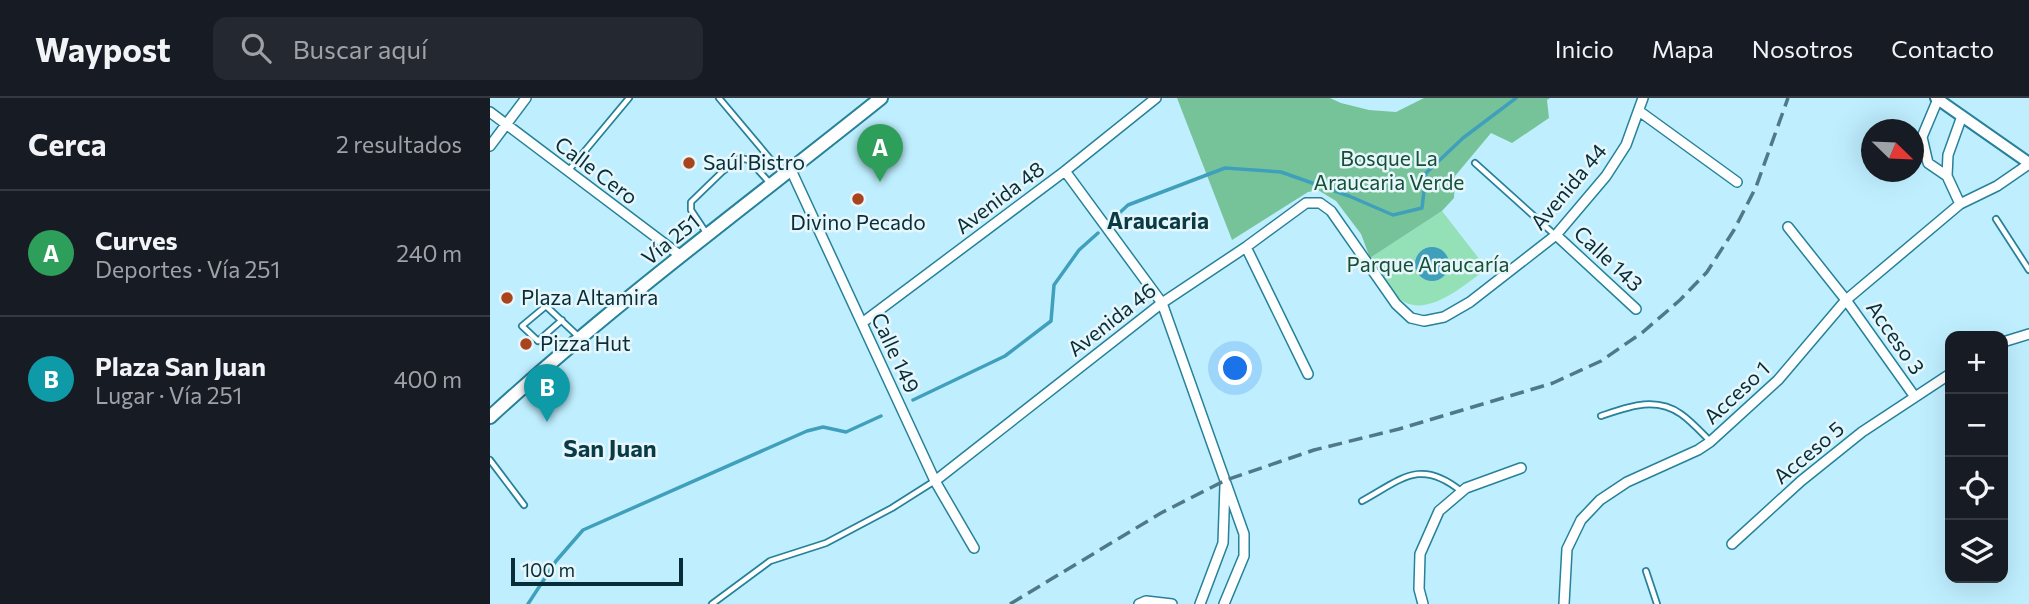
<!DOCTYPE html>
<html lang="es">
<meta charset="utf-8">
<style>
:root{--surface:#171b24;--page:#242831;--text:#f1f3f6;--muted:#9ea1a6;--line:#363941;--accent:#d1a494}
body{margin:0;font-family:Commissioner,sans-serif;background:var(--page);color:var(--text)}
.controls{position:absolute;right:21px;bottom:21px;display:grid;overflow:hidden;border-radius:14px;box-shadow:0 7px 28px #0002}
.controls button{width:63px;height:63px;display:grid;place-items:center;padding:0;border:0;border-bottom:2px solid var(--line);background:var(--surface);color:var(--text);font:35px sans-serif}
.compass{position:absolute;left:1371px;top:21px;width:63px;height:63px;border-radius:50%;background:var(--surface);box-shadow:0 7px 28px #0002;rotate:113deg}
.scale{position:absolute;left:21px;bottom:18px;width:172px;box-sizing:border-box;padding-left:7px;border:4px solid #072d38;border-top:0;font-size:19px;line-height:24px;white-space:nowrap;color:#072d38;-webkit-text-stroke:5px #e6f6fb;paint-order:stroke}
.you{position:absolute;left:746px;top:271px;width:24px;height:24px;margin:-18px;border:5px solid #fff;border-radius:50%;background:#1a73e8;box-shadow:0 0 0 10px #1a73e833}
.badge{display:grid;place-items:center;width:46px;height:46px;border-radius:50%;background:var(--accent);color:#fff;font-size:23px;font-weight:700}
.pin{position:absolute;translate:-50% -58px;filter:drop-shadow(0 2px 4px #0008)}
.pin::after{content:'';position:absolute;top:37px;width:24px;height:21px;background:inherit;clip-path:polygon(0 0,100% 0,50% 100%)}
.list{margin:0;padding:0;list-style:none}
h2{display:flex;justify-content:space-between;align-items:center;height:91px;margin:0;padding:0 28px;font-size:30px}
h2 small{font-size:23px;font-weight:400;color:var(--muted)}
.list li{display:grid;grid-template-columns:46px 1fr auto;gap:21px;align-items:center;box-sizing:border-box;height:126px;padding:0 28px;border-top:2px solid var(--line)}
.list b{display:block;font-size:26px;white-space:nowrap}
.list p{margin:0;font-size:23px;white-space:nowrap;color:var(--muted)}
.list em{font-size:23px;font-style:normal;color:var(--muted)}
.icon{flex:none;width:38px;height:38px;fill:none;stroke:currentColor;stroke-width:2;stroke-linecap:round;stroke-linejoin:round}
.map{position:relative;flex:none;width:1539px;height:506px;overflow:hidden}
header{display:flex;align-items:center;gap:42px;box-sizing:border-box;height:98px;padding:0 35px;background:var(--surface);border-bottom:2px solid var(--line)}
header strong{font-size:33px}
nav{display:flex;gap:38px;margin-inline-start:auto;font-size:24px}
.search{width:490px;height:63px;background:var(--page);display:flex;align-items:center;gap:18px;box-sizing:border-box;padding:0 24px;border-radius:14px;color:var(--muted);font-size:26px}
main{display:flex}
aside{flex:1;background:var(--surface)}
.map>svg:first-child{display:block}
.green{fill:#94e1b8}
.forest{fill:#76c39a}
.water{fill:#40a0bb}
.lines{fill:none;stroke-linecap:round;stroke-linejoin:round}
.stream{stroke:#40a0bb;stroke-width:3.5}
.service-casing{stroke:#268199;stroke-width:8}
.minor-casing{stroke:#268199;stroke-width:12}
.tertiary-casing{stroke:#268199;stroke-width:14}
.secondary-casing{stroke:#268199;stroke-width:16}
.service{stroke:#fff;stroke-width:4.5}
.minor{stroke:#fff;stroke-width:9}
.tertiary{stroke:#fff;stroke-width:10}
.secondary{stroke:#fff;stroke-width:12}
.rail{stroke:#4f7986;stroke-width:3.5;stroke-dasharray:14 7;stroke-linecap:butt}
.poi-dot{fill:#aa441c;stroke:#e6f6fb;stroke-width:2.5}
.labels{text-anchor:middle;stroke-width:5;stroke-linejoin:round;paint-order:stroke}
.park-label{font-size:21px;fill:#145035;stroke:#e6f6fb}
.poi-label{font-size:21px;fill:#072d38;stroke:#e6f6fb;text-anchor:start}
.street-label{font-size:21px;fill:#072d38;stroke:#e6f6fb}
.neighbourhood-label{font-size:23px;font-weight:bold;fill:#093b47;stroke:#e6f6fb}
.quarter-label{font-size:24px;font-weight:bold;fill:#093b47;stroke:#e6f6fb}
</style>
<header>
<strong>Waypost</strong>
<div class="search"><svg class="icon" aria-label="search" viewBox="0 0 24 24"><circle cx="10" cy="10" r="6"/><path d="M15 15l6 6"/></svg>Buscar aquí</div>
<nav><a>Inicio</a><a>Mapa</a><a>Nosotros</a><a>Contacto</a></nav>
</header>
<main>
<aside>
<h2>Cerca<small>2 resultados</small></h2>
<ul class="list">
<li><span class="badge" style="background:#2e9e5b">A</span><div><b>Curves</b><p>Deportes · Vía 251</p></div><em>240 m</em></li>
<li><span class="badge" style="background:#0f9aa8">B</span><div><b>Plaza San Juan</b><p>Lugar · Vía 251</p></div><em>400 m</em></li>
</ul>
</aside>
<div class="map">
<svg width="1539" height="506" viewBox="0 0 1539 506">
<rect width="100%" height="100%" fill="#bfefff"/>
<!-- green -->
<path class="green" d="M952,113L997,171C973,187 933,226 905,197C895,186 888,172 880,160Z"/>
<!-- forest -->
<path class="forest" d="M687,0H840L851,5L879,12L906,14L934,0H1060L1057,2L1059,20L1022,45L1001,35L965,78L964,100L952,113L880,160L871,136L846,103L828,92L818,94L742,142Z"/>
<!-- water -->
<path class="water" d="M925 166a17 17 0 1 1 34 0a17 17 0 1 1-34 0Z"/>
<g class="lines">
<!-- stream -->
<path class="stream" d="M624,120L638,107L735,70L791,74L859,98L903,117L932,110L936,75L973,40L1026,0
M423,302L515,258L561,223L564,187L589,152L608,135
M38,506L66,463L93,432L317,333L333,329L356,334L391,318"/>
<!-- service casing -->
<g class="service-casing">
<path id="service" d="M229,0L292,75
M985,65L1065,137
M79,72L139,0
M1506,121L1539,172
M217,136L201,112V104L233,73L250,60L259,62L279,84
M72,222L48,243L32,228L56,208L89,239
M1111,318C1138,309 1165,298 1191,316C1201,323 1211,334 1220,343
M0,362L34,407
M872,403C912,381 930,360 971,393
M1156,473L1167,506
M222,506L280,463L336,445L402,410L443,384"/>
</g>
<!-- minor casing -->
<g class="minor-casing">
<path id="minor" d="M1448,1L1432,39L1438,65L1457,78
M1149,13L1247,84
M0,14L191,158
M0,48L36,0
M301,72L445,383L484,450
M575,73L672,205L754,436V458L734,506
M1470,106L1457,78L1458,57L1472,18
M1298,129L1356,202L1425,299
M1066,137L1146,211
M756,149L818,276
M372,225L575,73L666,0
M1513,244L1539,236
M445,383L672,205L756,149L816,105H830L841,113L906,206L921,220L934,223L954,219L980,204L1066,137L1116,78L1136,47L1153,0
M1242,446L1311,383L1372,334L1460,276
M649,506L656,503L682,506
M710,506L733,445L735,387
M933,506L929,491L930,456L949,413L976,390L1031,370
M1074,506L1077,451L1091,422L1110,402L1137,384L1208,352L1220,344L1288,282L1356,202L1470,106L1507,88L1539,66"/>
</g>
<!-- tertiary casing -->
<g class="tertiary-casing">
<path id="tertiary" d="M1446,0L1539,65"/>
</g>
<!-- secondary casing -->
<g class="secondary-casing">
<path id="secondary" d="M0,319C124,205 260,105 391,0"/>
</g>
<!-- service -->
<use href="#service" class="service"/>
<!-- minor -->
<use href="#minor" class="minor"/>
<!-- tertiary -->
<use href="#tertiary" class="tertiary"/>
<!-- secondary -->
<use href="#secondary" class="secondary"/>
<!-- rail -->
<path class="rail" d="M520,506L671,415L736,382L824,352L909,331L1063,285L1111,263L1153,234L1190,202L1217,174L1244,132L1266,89L1298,0"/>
</g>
<!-- markers -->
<g class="poi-dot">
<circle cx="199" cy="65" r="7"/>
<circle cx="368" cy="101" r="7"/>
<circle cx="17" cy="200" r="7"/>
<circle cx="36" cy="246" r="7"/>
</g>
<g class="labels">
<!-- park labels -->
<g class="park-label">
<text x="899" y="68">Bosque La<tspan x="899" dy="24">Araucaria Verde</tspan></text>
<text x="938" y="174">Parque Araucaría</text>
</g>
<!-- poi labels -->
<g class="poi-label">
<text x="213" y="72">Saúl Bistro</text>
<text x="368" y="132" text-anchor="middle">Divino Pecado</text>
<text x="31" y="207">Plaza Altamira</text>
<text x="50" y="253">Pizza Hut</text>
</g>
<!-- street labels -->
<g class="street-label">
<text transform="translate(106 73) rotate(37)" y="7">Calle Cero</text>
<text transform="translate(1079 89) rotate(-50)" y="7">Avenida 44</text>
<text transform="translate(510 100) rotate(-37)" y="7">Avenida 48</text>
<text transform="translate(181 142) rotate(-39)" y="7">Vía 251</text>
<text transform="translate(1118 161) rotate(43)" y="7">Calle 143</text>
<text transform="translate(622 222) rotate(-38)" y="7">Avenida 46</text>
<text transform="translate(1405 240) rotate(55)" y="7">Acceso 3</text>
<text transform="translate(405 255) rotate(65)" y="7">Calle 149</text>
<text transform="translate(1247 295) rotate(-43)" y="7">Acceso 1</text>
<text transform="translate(1319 355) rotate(-40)" y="7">Acceso 5</text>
</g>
<!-- neighbourhood labels -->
<g class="neighbourhood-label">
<text x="668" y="131">Araucaria</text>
</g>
<!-- quarter labels -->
<g class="quarter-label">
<text x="120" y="359">San Juan</text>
</g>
</g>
</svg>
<div class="controls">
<button>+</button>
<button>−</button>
<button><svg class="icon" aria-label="locate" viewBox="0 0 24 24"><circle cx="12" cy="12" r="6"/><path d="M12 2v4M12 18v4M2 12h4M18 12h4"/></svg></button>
<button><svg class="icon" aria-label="layers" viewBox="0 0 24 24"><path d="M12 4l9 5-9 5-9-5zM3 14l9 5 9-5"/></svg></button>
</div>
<svg class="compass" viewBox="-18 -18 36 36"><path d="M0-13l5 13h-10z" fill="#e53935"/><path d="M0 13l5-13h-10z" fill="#9ea1a6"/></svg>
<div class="scale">100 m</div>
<div class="you"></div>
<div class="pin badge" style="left:390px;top:84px;background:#2e9e5b">A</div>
<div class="pin badge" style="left:57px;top:324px;background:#0f9aa8">B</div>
</div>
</main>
